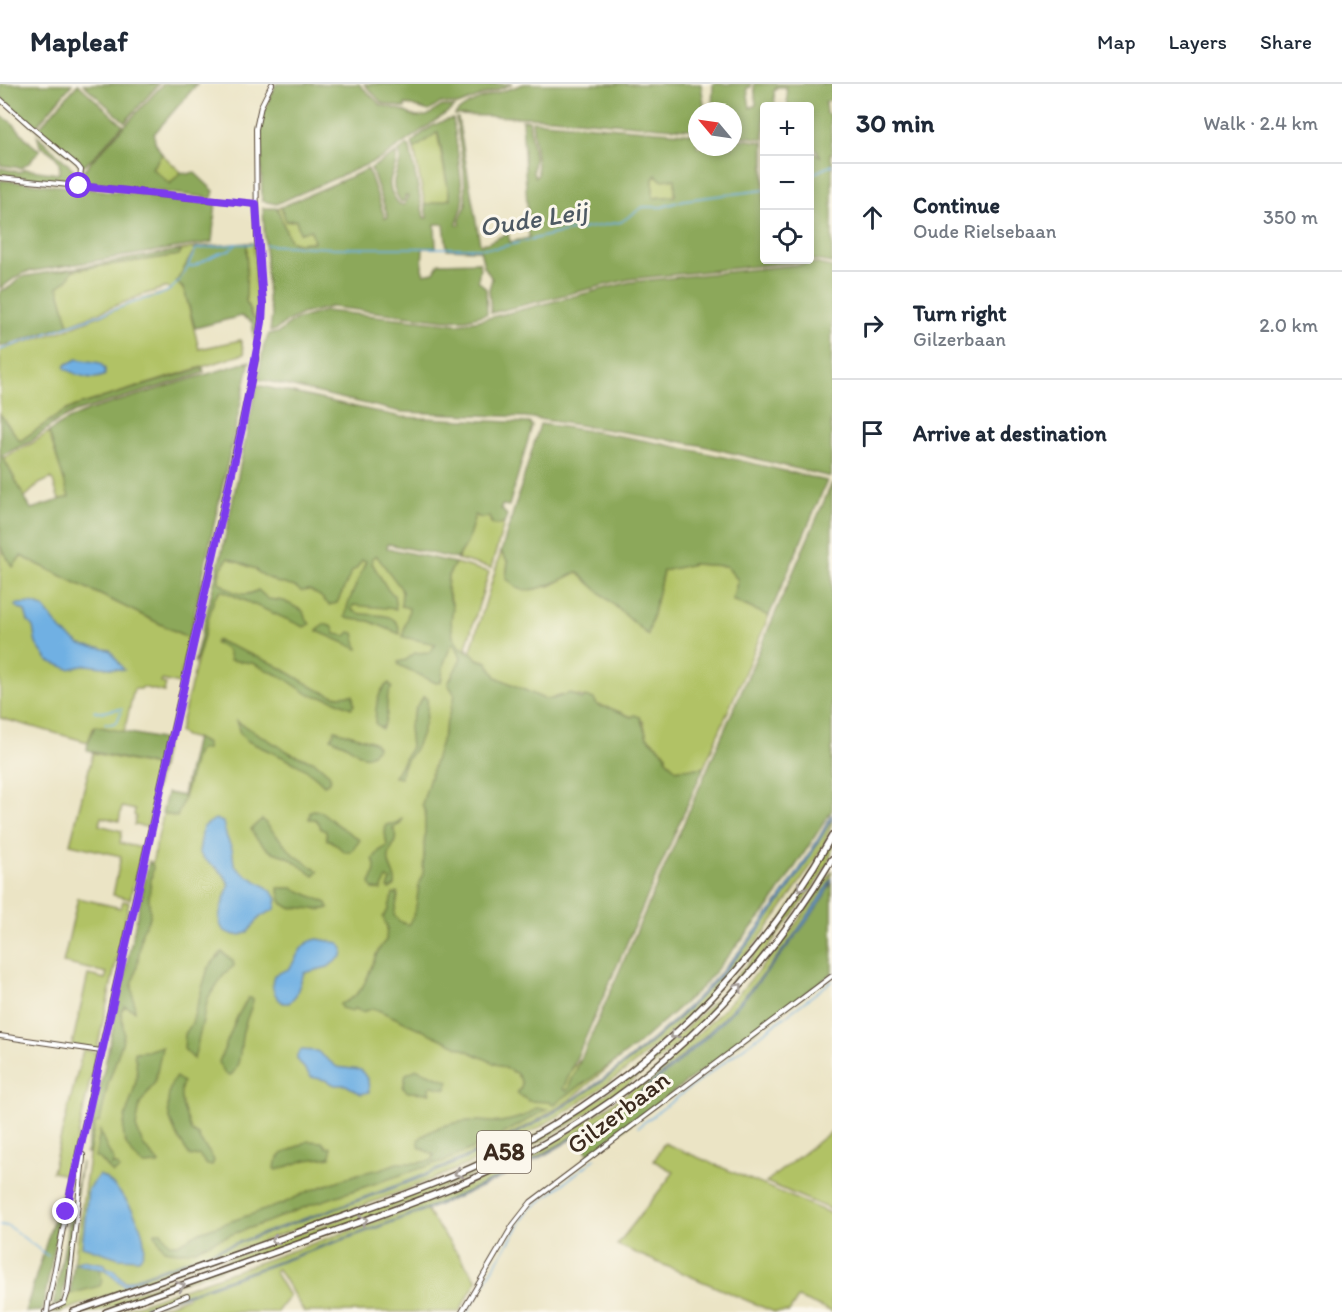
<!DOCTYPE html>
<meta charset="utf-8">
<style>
:root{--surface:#fff;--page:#f2f2f3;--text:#1f2937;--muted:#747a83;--line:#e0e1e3}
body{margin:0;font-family:Itim,sans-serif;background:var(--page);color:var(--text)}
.controls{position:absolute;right:18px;top:18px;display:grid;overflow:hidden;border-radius:6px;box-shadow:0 3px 9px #0003}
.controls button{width:54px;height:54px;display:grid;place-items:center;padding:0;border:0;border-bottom:2px solid var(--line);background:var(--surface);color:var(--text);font:30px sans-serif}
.compass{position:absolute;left:688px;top:18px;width:54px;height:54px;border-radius:50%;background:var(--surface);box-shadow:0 3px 9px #0003;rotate:299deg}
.stop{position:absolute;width:18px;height:18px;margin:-14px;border:4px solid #7c3aed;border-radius:50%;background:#fff}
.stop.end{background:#7c3aed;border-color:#fff;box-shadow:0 2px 6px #0008}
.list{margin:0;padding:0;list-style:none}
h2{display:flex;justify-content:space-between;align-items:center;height:78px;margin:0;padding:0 24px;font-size:26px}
h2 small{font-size:20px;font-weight:400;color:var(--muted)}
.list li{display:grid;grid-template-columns:39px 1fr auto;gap:18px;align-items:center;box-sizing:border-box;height:108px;padding:0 24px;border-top:2px solid var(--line)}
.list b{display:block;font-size:22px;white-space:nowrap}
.list p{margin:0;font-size:20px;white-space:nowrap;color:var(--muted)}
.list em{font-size:20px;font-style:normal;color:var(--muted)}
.icon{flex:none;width:33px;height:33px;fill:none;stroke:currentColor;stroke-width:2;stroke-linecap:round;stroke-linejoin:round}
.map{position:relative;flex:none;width:832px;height:1228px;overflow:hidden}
header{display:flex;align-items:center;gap:36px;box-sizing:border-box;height:84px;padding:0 30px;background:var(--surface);border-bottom:2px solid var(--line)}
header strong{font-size:28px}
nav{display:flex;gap:33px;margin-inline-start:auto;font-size:21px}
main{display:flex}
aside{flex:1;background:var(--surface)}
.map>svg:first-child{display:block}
.green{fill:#b1c265;stroke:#767642;stroke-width:1.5}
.forest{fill:#8ca85a;stroke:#64693c;stroke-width:1.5;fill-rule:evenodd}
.water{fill:#6fb0e3;stroke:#556d80;stroke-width:1.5}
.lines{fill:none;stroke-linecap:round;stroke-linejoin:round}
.stream{stroke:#6fb0e3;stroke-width:1.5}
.minor-casing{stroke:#554637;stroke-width:6}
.highway-casing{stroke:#554637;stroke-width:8}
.minor{stroke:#fff;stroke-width:4}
.highway{stroke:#fff;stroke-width:5}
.minor-bridge-casing{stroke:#554637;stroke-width:6;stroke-linecap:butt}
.minor-bridge{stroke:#fff;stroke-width:4}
.oneway{stroke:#a79f9a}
.route{stroke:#7c3aed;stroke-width:8}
.labels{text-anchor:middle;stroke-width:6;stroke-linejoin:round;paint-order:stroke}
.shield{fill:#fbf7ec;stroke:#75685c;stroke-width:1.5}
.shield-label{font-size:24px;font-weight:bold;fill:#3b2a1e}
.street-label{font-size:26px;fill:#3b2a1e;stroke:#fbf7ec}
.water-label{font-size:27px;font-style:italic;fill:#4d5963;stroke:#fbf7ec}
</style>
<header>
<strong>Mapleaf</strong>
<nav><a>Map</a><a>Layers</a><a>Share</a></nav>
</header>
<main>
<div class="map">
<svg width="832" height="1228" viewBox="0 0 832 1228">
<rect width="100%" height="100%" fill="#fbf7ec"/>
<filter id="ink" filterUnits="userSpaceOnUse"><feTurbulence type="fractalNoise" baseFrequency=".0167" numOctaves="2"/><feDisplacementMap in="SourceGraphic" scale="12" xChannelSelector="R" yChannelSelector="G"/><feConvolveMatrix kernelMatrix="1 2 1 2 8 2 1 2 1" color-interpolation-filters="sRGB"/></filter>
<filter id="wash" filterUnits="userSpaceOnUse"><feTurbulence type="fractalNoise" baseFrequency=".008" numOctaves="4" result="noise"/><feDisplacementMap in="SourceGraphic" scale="24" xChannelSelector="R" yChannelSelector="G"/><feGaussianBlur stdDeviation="1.35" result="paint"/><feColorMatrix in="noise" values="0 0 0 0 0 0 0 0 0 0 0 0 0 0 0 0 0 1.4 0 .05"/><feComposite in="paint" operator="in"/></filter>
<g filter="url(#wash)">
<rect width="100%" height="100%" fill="#ebe4c5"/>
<!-- green -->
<path class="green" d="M437,48L450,115L425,121L414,65Z
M162,70L181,88L170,100L152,84Z
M656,91L661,95H675V112L652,114L653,95Z
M281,123L287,138L296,136L300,149L311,146L315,158L298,159L290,157L277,124Z
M247,159H254L257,237L252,232L246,217Z
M197,163L177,198L185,208L199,265L241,256L244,270L76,322L63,328L20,357L0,330V266L62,247L136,217L167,208L170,206L168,203L142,211L69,241L58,203L68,195L73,186L179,171L181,166Z
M49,348L70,413L59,416L52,394L39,400L24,414L3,374L31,360Z
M475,431L481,434L489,433L491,439L498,441L504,440L491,484L457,475L467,459Z
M0,462L12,482L21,472L189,554L179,600L162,596L161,599L166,600L164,608L142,603L141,605H134L124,648L94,642L88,658L0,634Z
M375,467L451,544L452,519L447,505L448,492L455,479L489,488L466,563L468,566L444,681L553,1005L597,958L626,969L568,1017L533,1039L449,1081C616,1013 746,892 832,734C832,757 793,808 779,828C707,931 605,1013 493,1068C427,1101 355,1124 285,1149C210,1175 135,1202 60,1228H49L63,1222L70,1209L94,1037L168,709L183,712L196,655L185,652L179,648L224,473L325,492Z
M501,468L508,478L506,492L516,502H550L577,488L648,551L663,487L693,480L726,482L738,496L732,516L769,532L704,683C694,686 686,683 677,686L666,676V670L664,667L647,653L643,637L609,624L598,621L593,615C587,614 569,609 564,611C556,612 552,616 544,615L496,593L485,577L477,575L470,569Z
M93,669L161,683L147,743L134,741L136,732L134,731L135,726L122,723L119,737L101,733L99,741L122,747L120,759L142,764L130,815L113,811L121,772L70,760Z
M832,758C832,763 832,767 831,771C821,796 792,832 775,854C709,942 622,1014 525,1066C457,1102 384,1128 312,1153C241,1178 169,1203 98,1228H80L428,1104L561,1039L603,1012L642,982L684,946L716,915L749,878L779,839Z
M832,787C832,805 807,834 796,849C700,979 575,1066 425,1125L477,1196L459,1228H304L278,1185L274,1187L289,1212L277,1228H150L188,1213L187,1210L146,1222L144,1224L147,1226L118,1228C186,1204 255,1180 323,1156C398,1130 474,1103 544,1063C661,997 761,901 832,787Z
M78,814L121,824L123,817L129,818L97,965L72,961L88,891L105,895L107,889L63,879Z
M83,966L96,968L62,1126L57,1124L66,1091L52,1088Z
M832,1047V1126L766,1098Z
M664,1059L832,1130V1228L798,1214L789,1228H774L617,1161L674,1088L654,1077Z"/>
<!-- forest -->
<path class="forest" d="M0,0H72L35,44L0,13Z
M78,0L123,41L91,76L82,82L37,46Z
M83,0H159L125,38Z
M163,0H197L154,50L155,58L162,70L152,84L170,100L181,88L188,90L194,88L214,107L212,114L101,101H86L83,97L82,88Z
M276,0H359L381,21L401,26L416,33L427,32L442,22L455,23L382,74L276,120L262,117L260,44L263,29Z
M364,0H512L458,21L441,19L429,27L405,20V24L382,19Z
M524,0H701L705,27H697V46L551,34L455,31C464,17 507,6 524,0Z
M713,0H751V3L747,4L750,24L756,21L754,0H832V15L825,19L826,29L830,31L832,69L830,71L832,78V179L814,176L630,195L491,229L489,205L492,195L484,182L480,166L447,165L444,140H435L436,164H423L422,185L424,190L434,188L439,179L479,178L480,184L478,196L486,205L487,230L466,235L446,236L331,223L302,230L286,238L276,246L270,247L272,231L268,215L263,124H277L290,157L298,159L314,158L311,146L300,149L296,136L286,137L281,123L368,85L385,134L388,133L371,84L396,69C400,89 378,94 399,120L404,121L408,112H405L404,117L401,118C383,92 405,89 399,67L408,61L410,64L424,134H427L425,121L450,115L438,48L414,65L412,59C422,48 438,36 453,35C457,63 461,90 463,118C463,127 457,132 457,141H460V135L466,122L464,87L456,34H458L480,160L487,159L508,149L510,158L529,154L522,36H529L534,73L533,88L535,93L538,91L532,37L697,50V63H733V54L764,58V176H810V65L821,73L816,65L810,62V22H788L786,3H777L774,7L775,22H764V55L733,51V27H712ZM656,91L661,96L675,95V112L653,114V95Z
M0,32C19,38 22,57 40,66L30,78L21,84L0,81Z
M37,51L73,85L75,90L72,96L68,98L0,91V84L19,88L25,85L58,90C64,76 52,68 40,62Z
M0,96L216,118L212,158L27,188C15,191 10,199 0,204Z
M247,159L246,217L251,232L257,237L254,255L252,238L241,232L195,244L184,205L176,198L194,167L197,163Z
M181,166L179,171L73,186L68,195L58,203L69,241L0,263V207L10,203L21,193Z
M814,179L832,183L831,393L699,361L624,348L525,333L401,328L258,295L264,261L269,250L278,249L295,236L325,227L458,240L484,235L630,198Z
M250,277L189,554L21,472L13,483L0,462V330L20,357L63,328L76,322L203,284L204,288L194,292L75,328L56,338L30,358L2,371L31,425L69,413L49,348C62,338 74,332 90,326Z
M257,301L401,333L530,339L532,342L509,422L502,421L501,425L507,431L504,440L493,441L489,433L481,434L475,431L467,459L457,475L388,460L387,464L455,479L448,492L447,505L453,525L451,536L453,553L459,562L473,570L477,575L487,578L496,593L544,615H552L570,609L581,615L588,613L594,615L598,622L610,624L631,633L635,631L640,633L647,653L666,670V676L677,686C686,683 694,686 704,683L563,1005L567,1007L832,399V726L769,823L702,903L635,963L553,1021L549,1018L529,1017L517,1009C525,1001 522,997 516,989L378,926L372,925L362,928L354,924L353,927L341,924L340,920C374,908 366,877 386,856L387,843L383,833L388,826L393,810L397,808L398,812L394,831L399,837L408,841C422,822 414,804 423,790L425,745V728L422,720L455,611L448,600L461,574L458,566L453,560L451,561L444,579L441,598L436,599L399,581L398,578L406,576L415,569L430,568L436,560L403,553C404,541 408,535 409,524L401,522L402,508L400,503L376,471L372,474V479L388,506L394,511L396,525L353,521L352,526C365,537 399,521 400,550L369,537L350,535L345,533L348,520L366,477L362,476L356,485L352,487L337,519L329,521L320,512L310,506L301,507L295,503L276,498L259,489L255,485L228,474L219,488V498C231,508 244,515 258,506L268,515L284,517L303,527L305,534L310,540L304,543L221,506L214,515L198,573L194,579L223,463Z
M540,340C637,352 732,374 827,397L769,532L732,516L738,496L726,482L693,480L663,487L648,551L577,488C564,495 532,512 517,504C512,501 512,497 506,495L508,478L501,468Z
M324,540L333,543L335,550L346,552L350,548L354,549L358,565L317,547Z
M216,556L274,580L316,605L335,612L353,611L354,621L351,624L331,615L308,610L284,594L252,579L230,576C229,566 224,562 215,560Z
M389,599L392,603C382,617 392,628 382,645L375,639C376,625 376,607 389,599Z
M424,612L427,615C429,628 422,651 416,663C409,676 401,678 401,694L394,693L411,663L409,643L416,623Z
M236,637L292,670L315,678L329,690L331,695L328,699L324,701C303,678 272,670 246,656L240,649Z
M95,642L166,656L161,683L89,667L87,666L88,658Z
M335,646L371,657L375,659L377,663C366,683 357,666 344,660C340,658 335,657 331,654Z
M196,654L207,660V665L200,666L196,670C190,691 186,712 177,733L162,729L167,709L183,712Z
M314,726L322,728L335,739L360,756L351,768H345L330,756H327L326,747L321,745L319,739L315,735H309L310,727Z
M403,734L400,740L393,744C400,756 391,761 389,772C387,784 397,790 395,801L390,805L388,804L391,796L387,794L381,806L373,805L370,799C374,793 377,782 373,775L379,767L387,762L385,749L386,741L396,739Z
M262,735L293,770L318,787L314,792L288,773L270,767L256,754L251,745Z
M149,777L153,782L149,812L150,833L142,848L137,883L132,902L135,927L125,922L121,927L124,949L122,959L108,1000L100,1037L95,1040L89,1069H86Z
M832,799V889L589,1071L577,1052C680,986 766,902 832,799Z
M278,804H293L327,819L329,824C317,829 303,821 290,824L282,819Z
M222,868L233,877L234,882L225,889L208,914L194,975L184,965L185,950L192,939L208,884Z
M248,914H251L253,916C251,926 246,935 244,944C239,958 243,980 231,991L225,990L219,978L237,933Z
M159,963H162L155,998L140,1020L136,1043L143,1061L159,1079L158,1080L144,1081C96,1044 149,1015 134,970L135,968L147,967Z
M417,985L449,997L446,1005L432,1002L429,1004L430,1009L408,1008L403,1004L406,990Z
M176,993L183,998C176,1015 187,1031 191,1047L198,1051C201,1062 211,1067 214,1077L212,1081H207L199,1071L191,1073C183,1062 174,1047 170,1035C166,1024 168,1000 176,993Z
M536,1024L547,1025L496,1054L449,1075L313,1120L267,1138L216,1156L197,1165L181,1168L168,1167L163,1164L155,1151V1148H161L170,1160H178L202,1147L282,1120L309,1107L358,1090L381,1085L397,1079H419L433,1076L434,1071L419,1063V1055C432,1044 451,1039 468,1037C476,1036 484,1038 492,1038C504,1039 528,1033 536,1024Z
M100,1047L106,1063L114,1076L112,1081H117L119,1085L113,1089L100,1075L95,1073Z
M308,1057L322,1058L327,1064L331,1063V1073L306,1076L277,1086L275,1085L276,1078L282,1070Z
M81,1078L62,1218L53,1223Z
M57,1124L62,1126L42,1227L25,1228Z
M74,1179L100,1185L102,1196L100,1202L70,1210Z"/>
<!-- water -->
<path class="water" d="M77,275L100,279L105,285V291C94,298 75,291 65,284V281Z
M31,519L43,523L62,547L81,561L110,566L124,586L87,581L69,585L48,577L36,560L33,543L28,537L25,527L15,522L18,520Z
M832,730V734C761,868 651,979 516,1050C444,1089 367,1114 289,1141C242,1158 195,1175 148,1191L124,1202L105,1186L74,1179L83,1176L105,1180L106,1183L114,1186L125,1198C186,1176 247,1155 309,1133C382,1107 454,1082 522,1046C655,974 761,862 832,730Z
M215,735L223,738C225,750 227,754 232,765C234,771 232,778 236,783C248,796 269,799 277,815L275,825C271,828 266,829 262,832C255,836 253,845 246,849C242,851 236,852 232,850C208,844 225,815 229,801C223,782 206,782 199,768L203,743Z
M832,794C828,815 780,872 765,890C695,977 600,1046 500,1094C440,1123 376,1144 314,1166C275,1180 236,1194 198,1207C182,1213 161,1217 147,1226L145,1225L136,1228L145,1225V1222L149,1223C211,1201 272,1180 333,1158C405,1133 476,1107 543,1071C661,1006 762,910 832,794Z
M318,855L339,859L343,865L342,872L328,883L304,889L296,911L289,919H283C274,912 270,902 274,891L289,885C299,872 299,858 318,855Z
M301,966L317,967L337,983L361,986L368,996L369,1008L361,1010L346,1001H335L325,996L311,993L297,975V971Z
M99,1091C119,1098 158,1156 139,1175L119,1174L82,1162L88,1105Z"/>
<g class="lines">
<!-- stream -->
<path class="stream" d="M810,91L832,81
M265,161L333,164H497L554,150L621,138L643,123H662L684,116L764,106
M188,181L196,165L236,160
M0,266L144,215C168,211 176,204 188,183L194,182L217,170L228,167L237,160H253
M94,627C103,631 110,624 122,625
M105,639L111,640L117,638L121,628
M638,1043L832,897
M0,1141L8,1142L48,1172
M467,1228L527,1128L596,1074"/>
</g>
</g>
<g filter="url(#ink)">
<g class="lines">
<!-- minor casing -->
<g class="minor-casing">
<path id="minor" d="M0,15L36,47L78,82L81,86L79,102
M0,94L256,120
M0,952L101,967
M48,1220L78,1069L256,274L263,220L257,155L256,45L261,22L272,0
M45,1228L64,1219L68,1207L83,1074V1071L78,1069
M147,1228L187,1212
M462,1228L513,1141L531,1118L832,892"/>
</g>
<!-- highway casing -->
<g class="highway-casing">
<path id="highway" d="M73,1228C156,1199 239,1169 322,1140C384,1118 448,1097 507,1067C644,996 756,886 832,752
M106,1228C181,1201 257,1175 332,1148C405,1122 478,1097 545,1059C665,991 762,893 832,775"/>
</g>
<!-- minor -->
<use href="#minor" class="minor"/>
<!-- highway -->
<use href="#highway" class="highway"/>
<!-- minor-bridge casing -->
<g class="minor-bridge-casing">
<path id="minor-bridge" d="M47,1228L48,1220"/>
</g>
<!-- minor-bridge -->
<use href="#minor-bridge" class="minor-bridge"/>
</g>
<!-- one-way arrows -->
<defs><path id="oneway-chevron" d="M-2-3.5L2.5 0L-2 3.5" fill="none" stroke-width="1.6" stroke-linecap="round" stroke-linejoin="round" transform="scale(1.5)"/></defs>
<g class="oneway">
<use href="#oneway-chevron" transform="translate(801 803) rotate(123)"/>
<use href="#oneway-chevron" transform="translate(739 903) rotate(-49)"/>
<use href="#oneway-chevron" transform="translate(674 951) rotate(138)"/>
<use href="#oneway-chevron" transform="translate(458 1089) rotate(158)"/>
<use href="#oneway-chevron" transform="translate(364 1136) rotate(-20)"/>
<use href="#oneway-chevron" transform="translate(275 1156) rotate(160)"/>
<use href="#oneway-chevron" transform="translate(181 1202) rotate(-19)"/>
</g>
</g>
<g class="lines" filter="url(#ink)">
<!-- route -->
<path class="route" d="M66,1128L242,344L262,238L263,220L256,120L79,102"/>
</g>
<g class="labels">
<!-- shield labels -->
<rect class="shield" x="477" y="1047" width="54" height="42" rx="4.5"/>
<g class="shield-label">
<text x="504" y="1076">A58</text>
</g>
<!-- street labels -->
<g class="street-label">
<text transform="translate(618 1028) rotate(-37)" y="9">Gilzerbaan</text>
</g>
<!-- water labels -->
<g class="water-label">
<text transform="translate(533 135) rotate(-9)" y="9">Oude Leij</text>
</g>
</g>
</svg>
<div class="controls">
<button>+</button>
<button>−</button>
<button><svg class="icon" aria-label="locate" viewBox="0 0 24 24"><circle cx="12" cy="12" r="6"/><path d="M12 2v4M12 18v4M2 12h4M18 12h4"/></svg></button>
</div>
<svg class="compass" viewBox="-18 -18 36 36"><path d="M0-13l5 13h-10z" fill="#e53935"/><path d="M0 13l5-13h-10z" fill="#747a83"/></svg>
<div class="stop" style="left:79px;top:102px"></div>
<div class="stop end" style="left:66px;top:1128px"></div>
</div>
<aside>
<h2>30 min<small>Walk · 2.4 km</small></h2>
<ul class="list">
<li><svg class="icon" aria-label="ahead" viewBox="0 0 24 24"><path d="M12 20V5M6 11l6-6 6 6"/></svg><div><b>Continue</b><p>Oude Rielsebaan</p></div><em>350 m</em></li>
<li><svg class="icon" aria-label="right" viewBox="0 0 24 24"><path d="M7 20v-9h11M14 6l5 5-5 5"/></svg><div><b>Turn right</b><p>Gilzerbaan</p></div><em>2.0 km</em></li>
<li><svg class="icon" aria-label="arrive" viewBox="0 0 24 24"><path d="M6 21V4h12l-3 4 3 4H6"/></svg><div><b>Arrive at destination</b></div></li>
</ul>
</aside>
</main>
